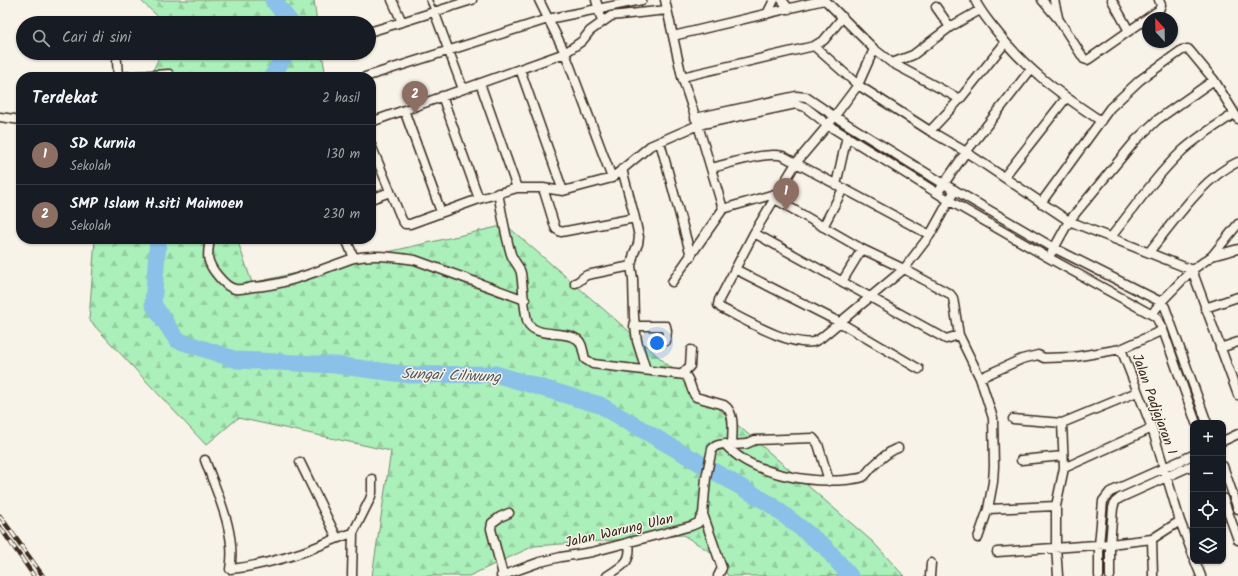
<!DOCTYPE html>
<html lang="id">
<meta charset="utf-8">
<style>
:root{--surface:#171b24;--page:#242831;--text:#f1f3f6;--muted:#9ea1a6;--line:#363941;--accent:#2563eb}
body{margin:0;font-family:Kalam,sans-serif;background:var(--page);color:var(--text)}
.controls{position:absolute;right:12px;bottom:12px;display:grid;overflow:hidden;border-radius:8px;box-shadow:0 1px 3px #0004}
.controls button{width:36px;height:36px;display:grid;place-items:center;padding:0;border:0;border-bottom:1px solid var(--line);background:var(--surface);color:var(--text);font:20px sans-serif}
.compass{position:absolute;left:1142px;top:12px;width:36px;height:36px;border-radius:50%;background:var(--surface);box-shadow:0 1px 3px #0004;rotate:338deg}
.you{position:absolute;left:657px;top:343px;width:14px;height:14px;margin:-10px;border:3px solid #fff;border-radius:50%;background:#1a73e8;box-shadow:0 0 0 6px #1a73e833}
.badge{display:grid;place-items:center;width:26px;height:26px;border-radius:50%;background:var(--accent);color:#fff;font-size:13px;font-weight:700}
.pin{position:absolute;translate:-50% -33px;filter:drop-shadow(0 1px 2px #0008)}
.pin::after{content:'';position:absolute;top:21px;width:14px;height:12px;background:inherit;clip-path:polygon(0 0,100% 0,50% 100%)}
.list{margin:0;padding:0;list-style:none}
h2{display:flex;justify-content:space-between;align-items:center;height:52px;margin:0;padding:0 16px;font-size:17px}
h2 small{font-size:13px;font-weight:400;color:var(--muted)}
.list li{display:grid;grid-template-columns:26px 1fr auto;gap:12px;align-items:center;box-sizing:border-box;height:60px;padding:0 16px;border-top:1px solid var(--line)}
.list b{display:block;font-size:15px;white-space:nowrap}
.list p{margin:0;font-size:13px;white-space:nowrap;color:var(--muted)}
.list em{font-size:13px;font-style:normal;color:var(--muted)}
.icon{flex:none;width:22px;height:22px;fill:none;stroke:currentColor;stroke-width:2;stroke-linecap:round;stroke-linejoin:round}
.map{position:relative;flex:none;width:1238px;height:576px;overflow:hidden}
.search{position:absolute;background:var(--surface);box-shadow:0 1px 3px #0004;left:16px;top:16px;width:360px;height:44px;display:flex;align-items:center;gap:10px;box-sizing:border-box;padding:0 14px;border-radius:22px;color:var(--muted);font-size:15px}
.panel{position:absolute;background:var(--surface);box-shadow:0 1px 3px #0004;left:16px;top:72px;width:360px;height:172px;border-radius:16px}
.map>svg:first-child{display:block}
.forest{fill:url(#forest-firs);stroke:#738c6c}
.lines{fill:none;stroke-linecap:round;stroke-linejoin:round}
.river{stroke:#8bc0e8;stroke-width:17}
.lane-casing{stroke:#3b2a1e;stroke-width:7}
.street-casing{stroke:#3b2a1e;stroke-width:11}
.lane{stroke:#f7f3e8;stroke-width:4}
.street{stroke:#f7f3e8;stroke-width:8}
.rail-casing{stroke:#3b2a1e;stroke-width:4.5}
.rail{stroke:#f7f3e8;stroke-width:3;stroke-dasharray:9;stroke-linecap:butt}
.labels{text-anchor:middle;stroke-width:3;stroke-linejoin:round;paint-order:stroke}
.street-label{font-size:14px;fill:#3b2a1e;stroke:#f7f3e8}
.water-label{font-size:15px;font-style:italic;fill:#53575b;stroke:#f7f3e8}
</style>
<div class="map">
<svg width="1238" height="576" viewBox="0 0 1238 576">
<defs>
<pattern id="forest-firs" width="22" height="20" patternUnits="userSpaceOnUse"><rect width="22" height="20" fill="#abefba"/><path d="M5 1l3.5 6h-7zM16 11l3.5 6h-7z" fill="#94cd9f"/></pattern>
</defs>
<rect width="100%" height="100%" fill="#f7f3e8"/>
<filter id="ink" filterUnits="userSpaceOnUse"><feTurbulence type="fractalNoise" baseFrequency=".025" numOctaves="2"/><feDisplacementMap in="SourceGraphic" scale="8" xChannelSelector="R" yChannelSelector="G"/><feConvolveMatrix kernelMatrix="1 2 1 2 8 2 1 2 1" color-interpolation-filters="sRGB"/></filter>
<g filter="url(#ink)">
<!-- forest -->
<path class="forest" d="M140,0H314L317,23H165Z
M161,53H322L326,77H150Z
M506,225L873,542L904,576H728L717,556L683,535L534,546L469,576H372L391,451L238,418L206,445L89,320L95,239H237L252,283Z"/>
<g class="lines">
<!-- river -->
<path class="river" d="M273,0L291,23
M272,77L286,53
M159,239L158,241L153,304L177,340L237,360L335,365L410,375L495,374L600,405L770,504L825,547L850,576"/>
<!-- lane casing -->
<g class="lane-casing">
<path id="lane" d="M429,0L434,11"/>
</g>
<!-- street casing -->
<g class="street-casing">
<path id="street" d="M392,0L402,22L472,0
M539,0L565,53L612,178
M596,0L602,22
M782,0L789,9
M825,0L874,49L858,85L828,125L796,163L754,233L719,300L718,305L721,308C744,319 788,346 813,342C816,341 819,339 821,338L904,269L930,235L955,190
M975,0C980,11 987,19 994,28C1024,68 1060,94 1101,121
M1042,0L1059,20L1084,59L1087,60L1089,59L1159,10L1161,5L1159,0
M1054,0L1058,17
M1112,0L1129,31
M936,7L950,27
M434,11L463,89
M767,14L774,0
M369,32L402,22
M673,36L824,0
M814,46L858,85L930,131L966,152L1069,221L1192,270L1238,395
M874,49L892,63L960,99
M117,61L118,77
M892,63L913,55L950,27L980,10
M520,69L563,191
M119,77L169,74
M365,77L548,19L642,0
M682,77L814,46L824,40L843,17
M480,83L517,188
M442,96L479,199
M404,110L441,212
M0,117L21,120
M695,118L796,96L806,97L834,116L944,184L1054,248L1161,302L1165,307L1207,423
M371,122L565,53L582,41L590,31L611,16L667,10
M930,131L960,99L1005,43
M660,142L691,256
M371,145L402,220L405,224H410L479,199L517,188H543L563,191L612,178L650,146L698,125L682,77L665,0
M711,168C729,164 766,151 783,156L930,235
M622,169L635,218L639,237L638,244L634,253L631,266L633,279L634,317L637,341L646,370
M1004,177L1066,98
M836,185L847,136
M543,188L555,227L556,229L561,232L635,218
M941,188L966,152L1031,69
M498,193C502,213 505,234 511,254C513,261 519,265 521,273C523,285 524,313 528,323C536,338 564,330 577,339C583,343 583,353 585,359L593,364L685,375C691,380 690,390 696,397L724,405C736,413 732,432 732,445C725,444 717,443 712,449L706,478L703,514L698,523L691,526L592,552L561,557L540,562L501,576
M778,193L723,209L698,125L796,104L805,107L828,125L950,201L1049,258L1156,317L1163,330L1196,423
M371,199L390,192
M775,199L862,249L904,269L950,294L953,298L959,335L980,378L1022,359L1038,355L1044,358L1074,357L1121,349L1163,330
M1041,203L1110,108L1140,80L1182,50L1188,49L1190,51L1214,80L1238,119
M823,227L843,189
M754,233L946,339L959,335
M1111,237C1134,208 1155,177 1182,151C1197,137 1216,126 1234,114
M210,239C207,256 206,262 218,276C222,281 229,288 235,289C241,290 247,288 253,287C288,285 321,269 354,258L346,239
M1052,252L1069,221L1136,140L1157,120L1214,80
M1149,252C1173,223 1203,177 1238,162
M1212,256L1238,249
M354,258C374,254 394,257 415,260L525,300
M735,269L839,322L919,369
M843,280L862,249
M672,282L723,209
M575,283C580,282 582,277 587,275L631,266
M1205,308L1238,297
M1152,314L1161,302L1192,270L1212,256L1238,224
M634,326H666L667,331L666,341
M1220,348L1238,342
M1121,349L1152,428L1180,521L1193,555
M682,374L690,366L691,350
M1013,419L1062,423L1137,392
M1223,441L1238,434
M725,444C750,474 808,483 845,480C850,479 859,479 863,477C866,475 869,470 872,467C880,460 888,451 898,448
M732,445L746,444L755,440L813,438L818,444L829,481
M205,460C217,493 237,534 230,569C252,567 283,559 303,552C320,546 336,538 353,533
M1021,460L1063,456
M300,462L337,538
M1223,466L1238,509
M1064,468L1152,428
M1223,498L1238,540
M988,509L1056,506
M703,514L722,568L718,576
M978,538L988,509L993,482L994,466L993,418L980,378
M1152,539L1153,576
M997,552L1110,544L1152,539L1180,521
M1195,561L1201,576
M503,575L491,529L492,523L500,517L509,513
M352,576L353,533L370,499L372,493V479
M607,576C623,565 632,563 629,542
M930,576L931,563
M1058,576L1056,547V506L1064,468L1062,423
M1099,576V545L1103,501L1110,492L1193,455
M1110,576V544L1113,508L1115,502L1120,498L1193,465"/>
</g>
<!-- lane -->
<use href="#lane" class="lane"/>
<!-- street -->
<use href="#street" class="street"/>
<!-- rail casing -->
<g class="rail-casing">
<path id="rail" d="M0,516L43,576
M0,527L34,576"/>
</g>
<!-- rail -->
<use href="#rail" class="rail"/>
</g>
</g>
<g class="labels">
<!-- street labels -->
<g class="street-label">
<text transform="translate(1155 404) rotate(70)" y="5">Jalan Padjajaran I</text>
<text transform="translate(619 530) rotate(-13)" y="5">Jalan Warung Ulan</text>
</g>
<!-- water labels -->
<g class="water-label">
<text transform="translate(451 375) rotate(2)" y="5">Sungai Ciliwung</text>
</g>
</g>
</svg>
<div class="controls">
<button>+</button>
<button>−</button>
<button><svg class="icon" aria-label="locate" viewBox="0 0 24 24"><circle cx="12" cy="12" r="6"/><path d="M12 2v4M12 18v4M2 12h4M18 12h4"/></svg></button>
<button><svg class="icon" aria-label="layers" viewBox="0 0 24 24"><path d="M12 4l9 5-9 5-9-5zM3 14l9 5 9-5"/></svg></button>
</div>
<svg class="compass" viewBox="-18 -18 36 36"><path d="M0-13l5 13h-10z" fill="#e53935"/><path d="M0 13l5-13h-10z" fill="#9ea1a6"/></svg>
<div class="you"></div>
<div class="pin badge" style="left:786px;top:211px;background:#8d6e63">1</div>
<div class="pin badge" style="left:415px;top:114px;background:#8d6e63">2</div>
<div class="search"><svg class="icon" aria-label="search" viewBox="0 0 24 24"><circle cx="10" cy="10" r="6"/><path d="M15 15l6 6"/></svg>Cari di sini</div>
<section class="panel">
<h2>Terdekat<small>2 hasil</small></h2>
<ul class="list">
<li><span class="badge" style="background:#8d6e63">1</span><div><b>SD Kurnia</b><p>Sekolah</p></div><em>130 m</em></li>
<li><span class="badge" style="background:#8d6e63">2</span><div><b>SMP Islam H.siti Maimoen</b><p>Sekolah</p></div><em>230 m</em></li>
</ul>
</section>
</div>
